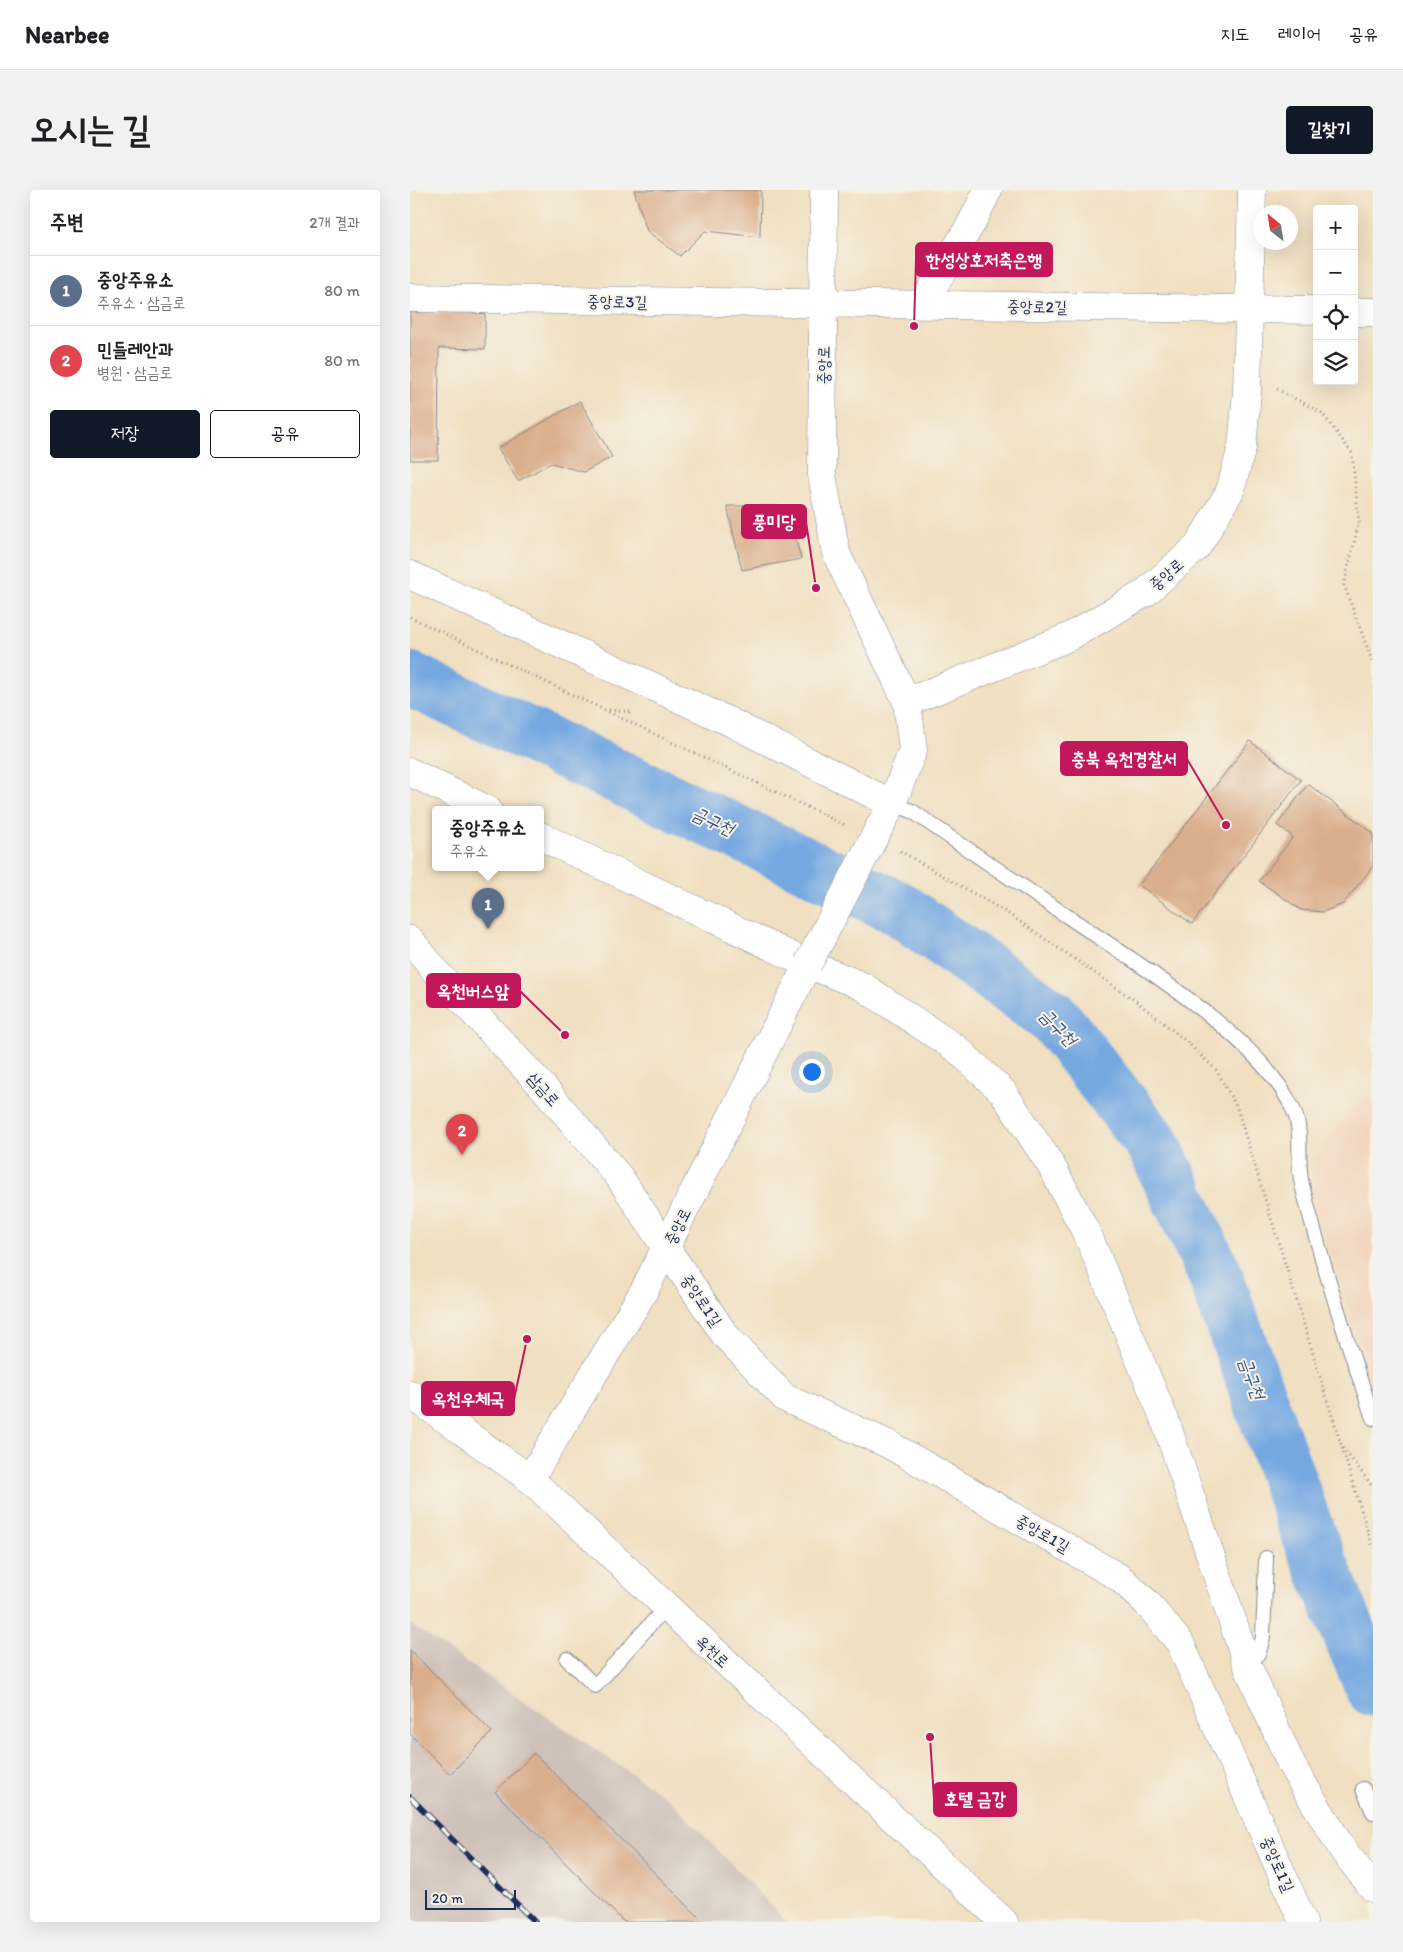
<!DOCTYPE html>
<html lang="ko">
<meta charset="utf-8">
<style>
:root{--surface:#fff;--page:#f2f2f2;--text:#202124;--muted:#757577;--line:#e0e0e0;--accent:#111827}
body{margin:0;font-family:Itim,"Poor Story",sans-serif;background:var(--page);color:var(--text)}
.controls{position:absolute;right:15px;top:15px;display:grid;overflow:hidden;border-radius:5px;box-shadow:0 5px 20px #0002}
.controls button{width:45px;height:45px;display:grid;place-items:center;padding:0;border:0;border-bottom:1px solid var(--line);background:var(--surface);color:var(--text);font:25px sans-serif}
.compass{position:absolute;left:843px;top:15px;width:45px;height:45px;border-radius:50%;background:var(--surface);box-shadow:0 5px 20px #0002;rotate:330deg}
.scale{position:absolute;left:15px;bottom:12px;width:91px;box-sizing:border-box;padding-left:5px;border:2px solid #1b2f5e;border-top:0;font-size:14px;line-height:18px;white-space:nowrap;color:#1b2f5e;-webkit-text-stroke:4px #f7f3e8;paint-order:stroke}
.you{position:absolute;left:401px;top:881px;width:18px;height:18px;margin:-12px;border:4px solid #fff;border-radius:50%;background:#1a73e8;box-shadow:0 0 0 8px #1a73e833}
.badge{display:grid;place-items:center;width:32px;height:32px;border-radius:50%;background:var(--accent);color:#fff;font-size:16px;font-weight:700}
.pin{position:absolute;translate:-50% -41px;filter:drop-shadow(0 1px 2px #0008)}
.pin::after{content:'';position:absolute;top:26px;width:18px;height:15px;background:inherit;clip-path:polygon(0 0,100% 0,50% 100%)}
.popup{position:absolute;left:22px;top:616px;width:112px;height:65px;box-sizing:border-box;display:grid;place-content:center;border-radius:5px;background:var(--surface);filter:drop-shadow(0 1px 4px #0005);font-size:16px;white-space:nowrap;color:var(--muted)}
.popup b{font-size:19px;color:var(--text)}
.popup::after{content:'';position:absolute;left:50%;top:100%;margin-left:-10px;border:10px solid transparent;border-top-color:var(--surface)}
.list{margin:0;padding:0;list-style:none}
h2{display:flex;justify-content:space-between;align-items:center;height:65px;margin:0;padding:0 20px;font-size:21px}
h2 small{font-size:16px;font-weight:400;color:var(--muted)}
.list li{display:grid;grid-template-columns:32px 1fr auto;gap:15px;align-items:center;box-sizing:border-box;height:70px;padding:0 20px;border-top:1px solid var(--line)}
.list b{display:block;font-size:19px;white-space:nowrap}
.list p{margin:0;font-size:16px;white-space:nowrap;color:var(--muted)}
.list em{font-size:16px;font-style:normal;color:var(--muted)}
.actions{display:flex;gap:10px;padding:15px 20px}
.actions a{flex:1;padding:11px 0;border:1px solid var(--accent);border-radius:5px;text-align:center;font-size:18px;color:var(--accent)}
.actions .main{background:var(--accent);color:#fff}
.icon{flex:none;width:28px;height:28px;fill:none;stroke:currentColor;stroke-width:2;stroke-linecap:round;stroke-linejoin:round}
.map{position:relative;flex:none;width:963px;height:1732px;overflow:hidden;border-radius:5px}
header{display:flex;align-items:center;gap:30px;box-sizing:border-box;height:70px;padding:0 25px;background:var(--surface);border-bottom:1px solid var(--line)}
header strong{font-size:24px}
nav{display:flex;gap:28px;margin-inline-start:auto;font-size:18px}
.intro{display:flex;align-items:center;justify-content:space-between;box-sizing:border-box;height:120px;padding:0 30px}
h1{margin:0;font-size:35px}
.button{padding:12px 22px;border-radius:5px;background:var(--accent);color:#fff;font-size:18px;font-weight:700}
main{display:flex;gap:30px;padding:0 30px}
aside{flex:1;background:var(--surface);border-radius:5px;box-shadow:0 5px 20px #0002}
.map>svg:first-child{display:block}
.built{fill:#f1d5bd}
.industrial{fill:#cec1ba}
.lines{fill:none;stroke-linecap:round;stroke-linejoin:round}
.river{stroke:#75a8e1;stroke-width:55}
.building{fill:#daae8c}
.lane-casing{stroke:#86878f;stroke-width:16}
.street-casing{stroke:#86878f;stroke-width:29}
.secondary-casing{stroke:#86878f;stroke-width:29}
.primary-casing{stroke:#86878f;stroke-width:29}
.path{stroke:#86878f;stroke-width:3;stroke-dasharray:1 4;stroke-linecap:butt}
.lane{stroke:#fff;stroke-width:14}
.street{stroke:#fff;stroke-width:28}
.secondary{stroke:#fff;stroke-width:28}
.primary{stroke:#fff;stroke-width:28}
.rail-casing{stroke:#1b2f5e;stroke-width:5.5}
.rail{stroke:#f7f3e8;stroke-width:4;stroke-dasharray:11;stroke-linecap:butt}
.secondary-bridge-casing{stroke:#86878f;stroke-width:29;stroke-linecap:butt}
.secondary-bridge{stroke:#fff;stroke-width:28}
.labels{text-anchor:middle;stroke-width:4;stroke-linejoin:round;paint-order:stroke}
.street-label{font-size:16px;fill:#1b2f5e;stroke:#f7f3e8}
.water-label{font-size:18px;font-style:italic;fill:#365385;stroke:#f7f3e8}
.leader{fill:none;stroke:#c2185b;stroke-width:2}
.callout-dot{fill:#c2185b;stroke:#f7f3e8;stroke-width:2}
.callout{fill:#c2185b;stroke:#c2185b;stroke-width:2}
.callout-label{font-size:18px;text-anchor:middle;font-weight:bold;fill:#fff}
</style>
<header>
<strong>Nearbee</strong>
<nav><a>지도</a><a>레이어</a><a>공유</a></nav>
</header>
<div class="intro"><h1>오시는 길</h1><a class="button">길찾기</a></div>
<main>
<aside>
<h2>주변<small>2개 결과</small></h2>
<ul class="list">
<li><span class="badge" style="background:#5c6f8a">1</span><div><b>중앙주유소</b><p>주유소 · 삼금로</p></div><em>80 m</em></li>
<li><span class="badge" style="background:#e0444e">2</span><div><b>민들레안과</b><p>병원 · 삼금로</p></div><em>80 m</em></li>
</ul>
<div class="actions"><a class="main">저장</a><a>공유</a></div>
</aside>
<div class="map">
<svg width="963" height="1732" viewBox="0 0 963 1732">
<rect width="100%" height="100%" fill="#f7f3e8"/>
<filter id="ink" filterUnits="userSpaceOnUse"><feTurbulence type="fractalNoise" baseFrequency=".02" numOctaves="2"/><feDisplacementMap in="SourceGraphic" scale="10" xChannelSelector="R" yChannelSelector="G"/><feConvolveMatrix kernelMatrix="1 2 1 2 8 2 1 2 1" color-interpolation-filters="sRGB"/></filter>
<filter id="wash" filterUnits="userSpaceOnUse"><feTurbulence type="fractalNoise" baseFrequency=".0096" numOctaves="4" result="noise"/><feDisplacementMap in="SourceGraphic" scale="20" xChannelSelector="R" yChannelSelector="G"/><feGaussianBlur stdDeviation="1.12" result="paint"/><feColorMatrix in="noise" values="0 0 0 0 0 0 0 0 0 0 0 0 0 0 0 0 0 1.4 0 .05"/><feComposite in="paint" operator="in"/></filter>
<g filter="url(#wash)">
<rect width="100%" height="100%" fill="#f0dfc0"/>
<!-- built -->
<path class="built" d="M963,905V1191L900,1003L901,976L945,915Z"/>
<!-- industrial -->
<path class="industrial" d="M0,1434L259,1609L377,1732H0Z"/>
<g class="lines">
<!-- river -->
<path class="river" d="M0,489L490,719L643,827L743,954L804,1082L900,1349L963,1499"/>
</g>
<g id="blocks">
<!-- building -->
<path class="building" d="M224,0H351L350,47L295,41L270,66L237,41Z
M0,122L75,123V159L29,158L28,270H0Z
M170,211L202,267L174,282L141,273L108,291L88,258Z
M317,316H377L391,369L332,380Z
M840,551L891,590L782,734L729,695Z
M898,594L963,643V676L933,714L913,722L891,720L849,691L883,647L867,635Z
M0,1460L82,1542L40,1584L0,1544Z
M124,1563L294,1732H214L85,1602Z"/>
</g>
</g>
<g filter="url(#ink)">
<use href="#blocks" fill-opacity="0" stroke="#86878f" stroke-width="1"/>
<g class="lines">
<!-- lane casing -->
<g class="lane-casing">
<path id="lane" d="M482,614L502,621C555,658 609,694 663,730C729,775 850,847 883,919C894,942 886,971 892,995C912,1073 937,1152 963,1228
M157,1469L185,1496L256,1417
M838,1477L849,1462L853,1447L856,1368
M953,1599L963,1622"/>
</g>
<!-- street casing -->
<g class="street-casing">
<path id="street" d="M0,108L907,120
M512,115L561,34L578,0
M944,122H963
M0,385L318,531L482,614
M497,512L659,447L735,403L787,357L820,301L832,257L837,202L842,0
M0,582L78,620
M130,646L398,774L452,796L547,859L593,902L642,977L679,1048L756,1233L838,1477L882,1576L933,1660L963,1698
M256,1058L315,1145L375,1208L478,1254L710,1388L736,1412L770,1453L893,1732"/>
</g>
<!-- secondary casing -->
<g class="secondary-casing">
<path id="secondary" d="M414,0L412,285L426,363L497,512L503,560L482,614L469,638
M0,750L28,784L133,897L210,988L256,1058
M120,1289L234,1101L398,774"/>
</g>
<!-- primary casing -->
<g class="primary-casing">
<path id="primary" d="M0,1204L120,1289L594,1732"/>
</g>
<!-- path -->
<path class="path" d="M867,199L912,223L942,263L949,332L934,395L963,473
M0,427L437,636
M199,520L223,522
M490,661L594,721L726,811L776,851L807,881L827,918L963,1358
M933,1258L963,1297"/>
<!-- lane -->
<use href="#lane" class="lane"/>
<!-- street -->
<use href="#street" class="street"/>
<!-- secondary -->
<use href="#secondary" class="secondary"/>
<!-- primary -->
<use href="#primary" class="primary"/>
<!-- rail casing -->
<g class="rail-casing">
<path id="rail" d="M0,1607L125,1732"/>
</g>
<!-- rail -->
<use href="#rail" class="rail"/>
<!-- secondary-bridge casing -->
<g class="secondary-bridge-casing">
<path id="secondary-bridge" d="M398,774L469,638"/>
</g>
<!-- secondary-bridge -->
<use href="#secondary-bridge" class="secondary-bridge"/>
</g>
</g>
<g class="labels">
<!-- street labels -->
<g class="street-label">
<text transform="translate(207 111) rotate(1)" y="6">중앙로3길</text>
<text transform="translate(627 116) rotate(1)" y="6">중앙로2길</text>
<text transform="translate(413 175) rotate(-89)" y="6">중앙로</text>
<text transform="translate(756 384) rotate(-41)" y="6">중앙로</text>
<text transform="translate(134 899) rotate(49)" y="6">삼금로</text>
<text transform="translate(267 1036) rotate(-63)" y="6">중앙로</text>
<text transform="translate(292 1110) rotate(56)" y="6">중앙로1길</text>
<text transform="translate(633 1343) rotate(30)" y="6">중앙로1길</text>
<text transform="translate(303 1461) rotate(43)" y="6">옥천로</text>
<text transform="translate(868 1674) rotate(66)" y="6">중앙로1길</text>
</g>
<!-- water labels -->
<g class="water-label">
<text transform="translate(303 631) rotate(25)" y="6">금구천</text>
<text transform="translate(648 837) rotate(46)" y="6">금구천</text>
<text transform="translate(842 1188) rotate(70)" y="6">금구천</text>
</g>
</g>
<!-- callouts -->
<path class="leader" d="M504 136L506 69M406 398L396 332M816 635L777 569M155 845L110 801M117 1149L104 1209M520 1547L524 1609"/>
<g class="callout-dot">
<circle cx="504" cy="136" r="5"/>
<circle cx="406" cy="398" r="5"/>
<circle cx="816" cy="635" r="5"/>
<circle cx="155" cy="845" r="5"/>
<circle cx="117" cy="1149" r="5"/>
<circle cx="520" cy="1547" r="5"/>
</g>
<g class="callout">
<rect x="506" y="53" width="136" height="33" rx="5"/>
<rect x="332" y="315" width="64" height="33" rx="5"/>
<rect x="651" y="552" width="126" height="33" rx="5"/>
<rect x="17" y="784" width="93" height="33" rx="5"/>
<rect x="12" y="1192" width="92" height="33" rx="5"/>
<rect x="524" y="1593" width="82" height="33" rx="5"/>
</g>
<g class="callout-label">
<text x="574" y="76">한성상호저축은행</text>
<text x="364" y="338">풍미당</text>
<text x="714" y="575">충북 옥천경찰서</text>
<text x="63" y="807">옥천버스앞</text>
<text x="58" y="1215">옥천우체국</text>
<text x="565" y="1615">호텔 금강</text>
</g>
</svg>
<div class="controls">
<button>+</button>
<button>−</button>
<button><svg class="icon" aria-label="locate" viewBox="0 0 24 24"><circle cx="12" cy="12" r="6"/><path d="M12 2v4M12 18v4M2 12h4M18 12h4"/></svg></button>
<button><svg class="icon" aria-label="layers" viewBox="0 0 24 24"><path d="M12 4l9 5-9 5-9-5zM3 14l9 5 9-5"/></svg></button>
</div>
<svg class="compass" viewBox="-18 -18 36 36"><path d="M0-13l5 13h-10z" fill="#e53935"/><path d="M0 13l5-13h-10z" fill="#757577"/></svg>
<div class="scale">20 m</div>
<div class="you"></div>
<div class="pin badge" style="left:78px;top:739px;background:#5c6f8a">1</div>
<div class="popup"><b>중앙주유소</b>주유소</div>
<div class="pin badge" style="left:52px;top:965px;background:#e0444e">2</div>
</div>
</main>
